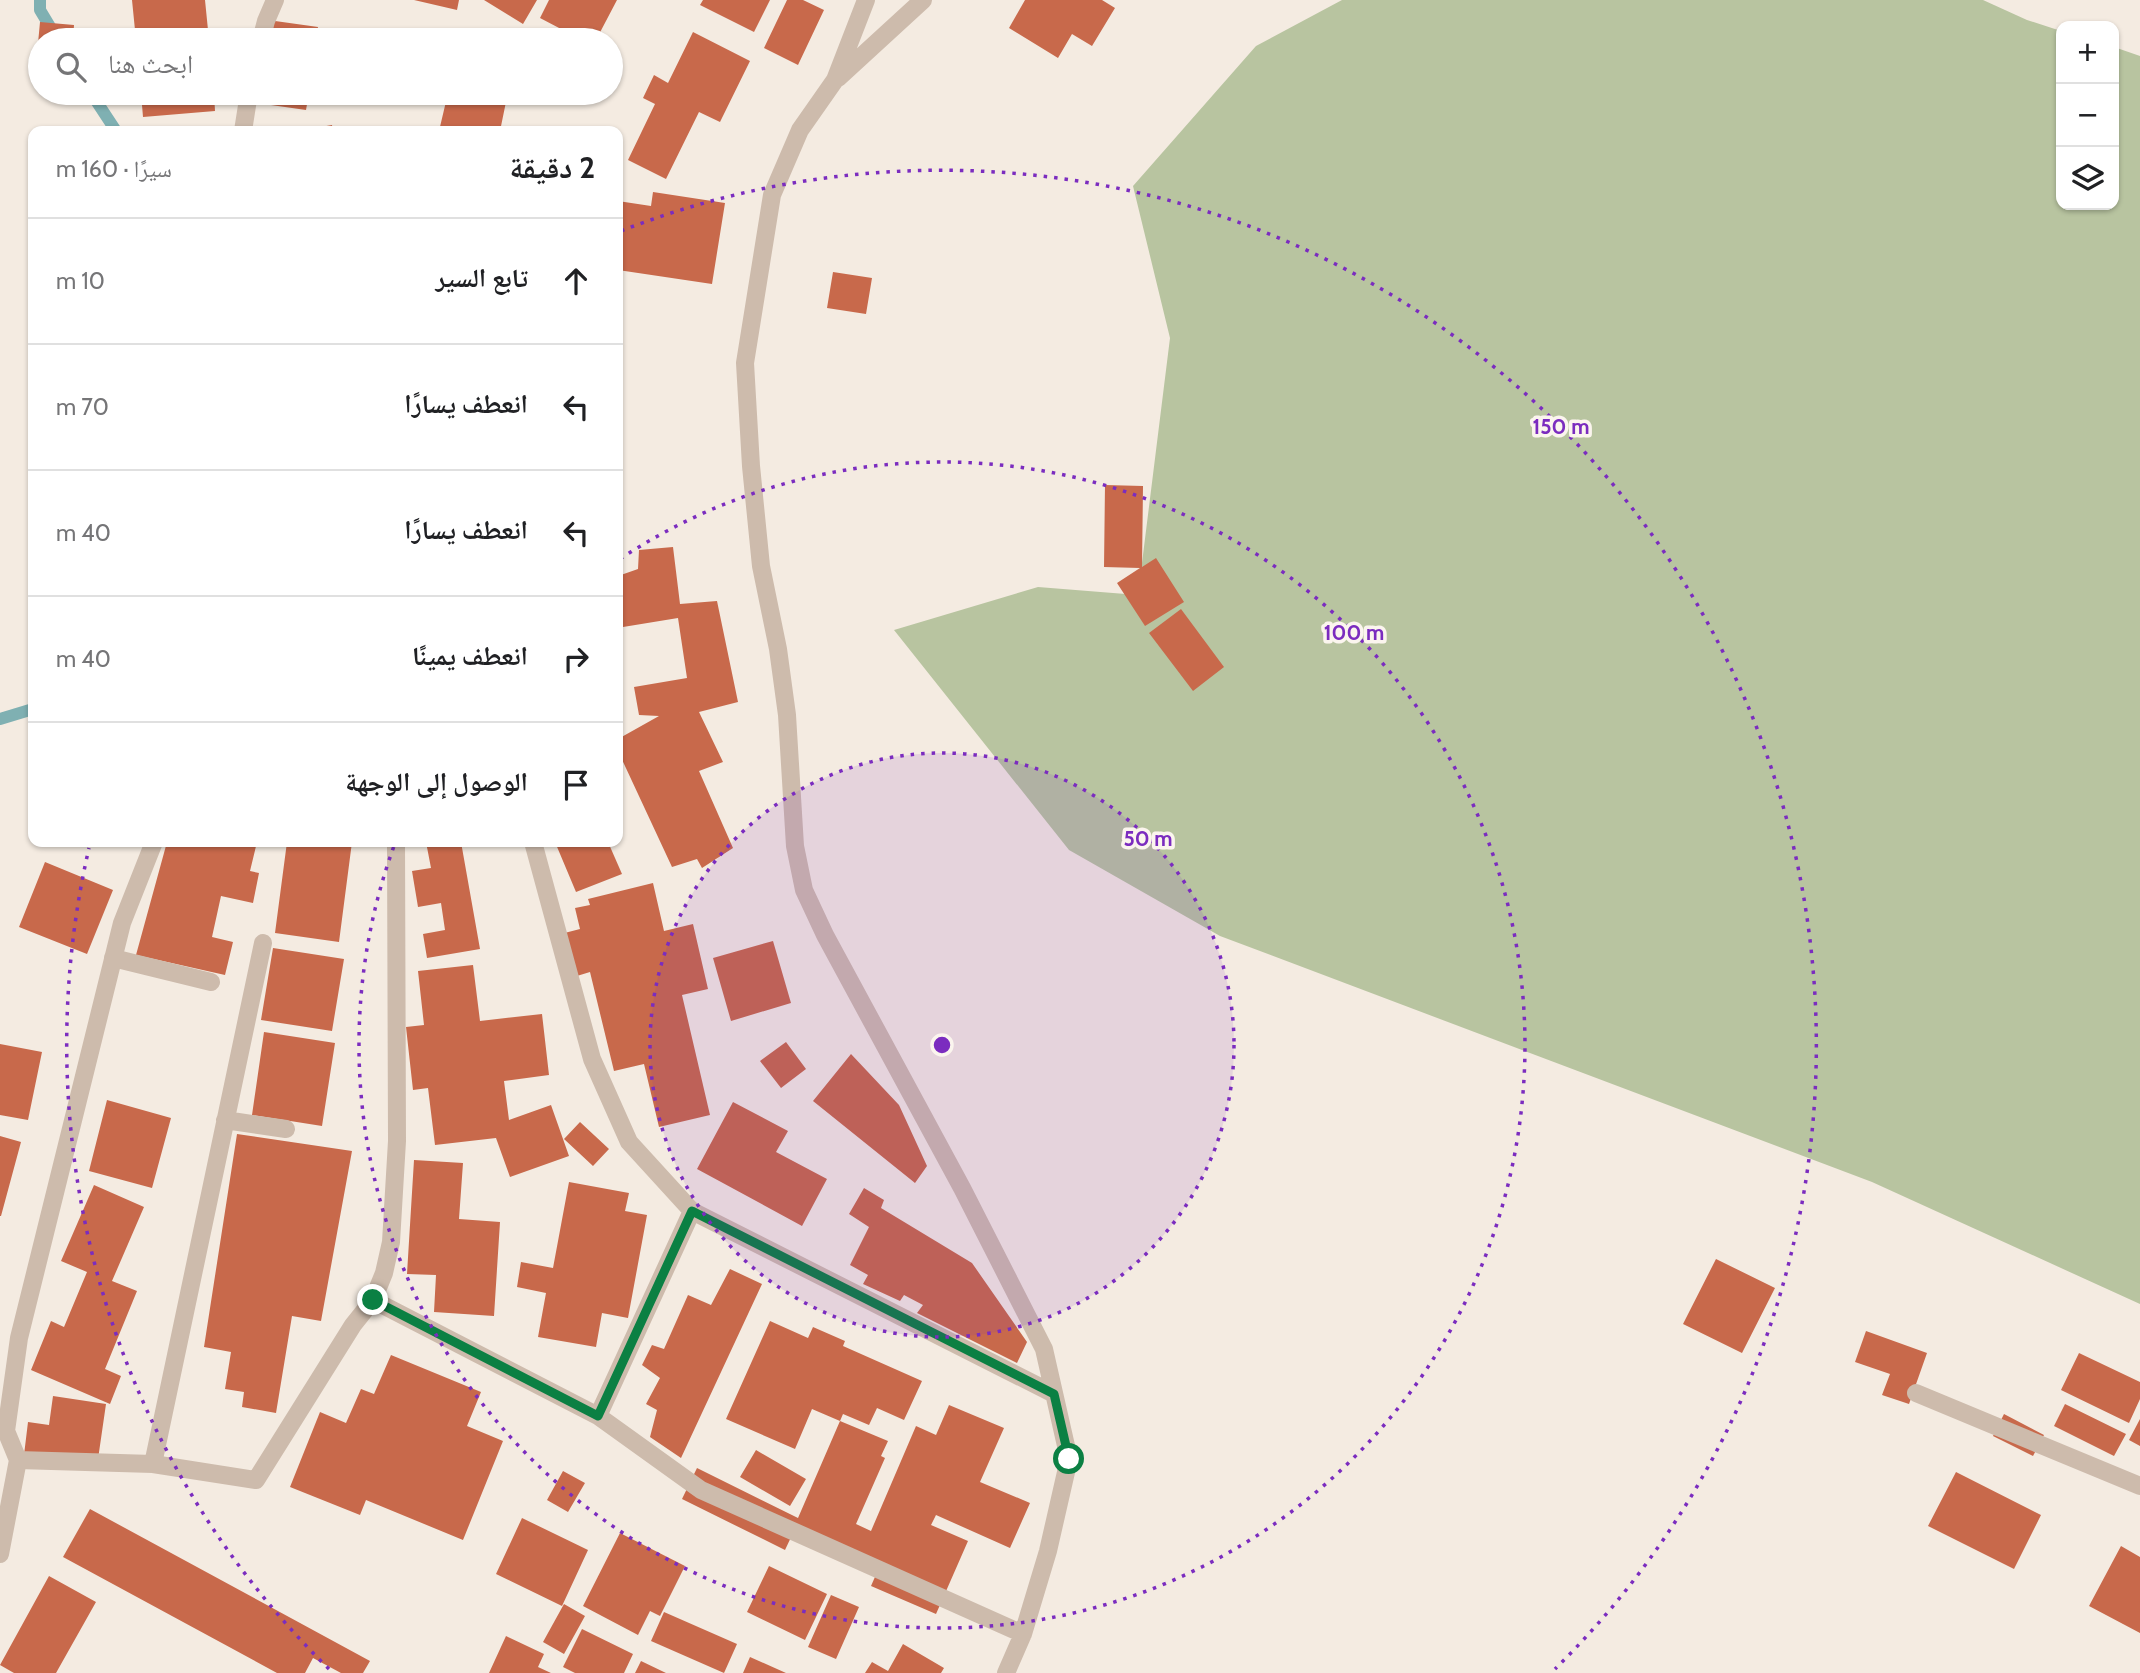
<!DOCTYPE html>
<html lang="ar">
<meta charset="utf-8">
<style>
:root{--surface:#fff;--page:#f6f6f6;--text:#202124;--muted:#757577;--line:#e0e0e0}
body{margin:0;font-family:Cabin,"Noto Naskh Arabic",sans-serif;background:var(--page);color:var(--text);direction:rtl}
.controls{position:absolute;right:21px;top:21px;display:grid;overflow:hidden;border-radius:14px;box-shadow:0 2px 5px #0004}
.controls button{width:63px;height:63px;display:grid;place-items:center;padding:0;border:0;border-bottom:2px solid var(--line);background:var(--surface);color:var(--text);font:35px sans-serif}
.stop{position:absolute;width:21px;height:21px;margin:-16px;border:5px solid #0b8043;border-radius:50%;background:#fff}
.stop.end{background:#0b8043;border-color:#fff;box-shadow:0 2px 7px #0008}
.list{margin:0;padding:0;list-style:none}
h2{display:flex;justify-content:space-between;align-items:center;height:91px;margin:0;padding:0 28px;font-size:30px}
h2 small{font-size:23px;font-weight:400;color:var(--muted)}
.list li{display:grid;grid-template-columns:46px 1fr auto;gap:21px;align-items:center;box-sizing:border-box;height:126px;padding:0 28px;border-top:2px solid var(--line)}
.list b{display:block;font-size:26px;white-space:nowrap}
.list em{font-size:23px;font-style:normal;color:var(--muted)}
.icon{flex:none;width:38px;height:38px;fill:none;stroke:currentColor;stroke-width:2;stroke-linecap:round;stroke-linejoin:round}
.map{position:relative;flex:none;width:2140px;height:1673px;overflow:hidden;direction:ltr}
.search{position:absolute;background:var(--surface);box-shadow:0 2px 5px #0004;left:28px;top:28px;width:595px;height:77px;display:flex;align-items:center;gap:18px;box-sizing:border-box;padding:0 24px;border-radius:38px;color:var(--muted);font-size:26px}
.panel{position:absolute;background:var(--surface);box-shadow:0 2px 5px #0004;left:28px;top:126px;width:595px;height:721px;border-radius:14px;direction:rtl}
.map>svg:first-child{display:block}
.green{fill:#b8c4a0}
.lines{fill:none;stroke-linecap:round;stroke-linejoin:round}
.stream{stroke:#7fb0b2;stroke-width:12}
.building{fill:#c8694b}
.street{stroke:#cdbbac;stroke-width:18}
.route{stroke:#0b8043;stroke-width:9}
.ring{fill:none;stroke:#7b2cbf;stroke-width:3.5;stroke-dasharray:3.5 7}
.centre{fill:#7b2cbf;stroke:#fbf5ee;stroke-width:3.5}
.ring-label{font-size:21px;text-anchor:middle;font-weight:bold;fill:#7b2cbf;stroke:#fbf5ee;stroke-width:7;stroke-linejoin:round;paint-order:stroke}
</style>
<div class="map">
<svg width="2140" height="1673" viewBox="0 0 2140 1673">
<rect width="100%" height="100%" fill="#f4ebe1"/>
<!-- green -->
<path class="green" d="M1342,0H1983L2027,20L2061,31V205H2114V47L2140,56V1304L1872,1182L1220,936L1069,850L894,630L1038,587L1138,595L1170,338L1133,186L1256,46Z"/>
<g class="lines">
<!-- stream -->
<path class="stream" d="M40,0V10L58,40
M91,93L116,131
M0,719L33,709"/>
</g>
<!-- building -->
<path class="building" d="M132,0H205L209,40H136Z
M414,0H459L457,10Z
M484,0H537L523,24Z
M549,0H617L596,40H582L540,18Z
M703,0H770L754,32L700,5Z
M787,0H803L824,10L798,65L764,48Z
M1025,0H1102L1115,8L1092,46L1072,34L1058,58L1009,28Z
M268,20L318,27L316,40H265Z
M40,22L74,25L73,40H40V66L36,65Z
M462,28L478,35L476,40H457Z
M332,30L368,36L367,40H331Z
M693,32L750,61L720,122L699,112L666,179L628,160L655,104L643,98L654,75L668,83Z
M141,93H214L215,111L143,117Z
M258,93H309L306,110L257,103Z
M335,93H359L358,98L335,94Z
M448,93H487L507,97L500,131H439Z
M332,125L333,131H304V130Z
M653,192L725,203L712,284L618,270V201L651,206Z
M833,272L872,278L866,314L827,308Z
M1105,485L1143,486L1142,567L1156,558L1184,602L1145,626L1117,583L1140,568L1104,567Z
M673,547L680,604L717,601L738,702L699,712L723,762L699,771L733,848L702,868L697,859L672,867L618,751V739L659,716L639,715L634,687L687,678L678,618L623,627L618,580V576L638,569L639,550Z
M1181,609L1224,667L1193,691L1149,633Z
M167,842H257L250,871L259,873L253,903L221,896L212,937L233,942L225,975L136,955Z
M287,842H352L339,942L275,933Z
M426,842H461L480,949L427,958L423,934L445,930L441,903L418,907L412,871L431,868Z
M555,842H608L622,874L576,892Z
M45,862L113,890L87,954L19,927Z
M653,883L664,931L693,924L708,989L682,995L710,1115L659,1127L644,1064L614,1071L590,972L567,979L553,936L580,929L575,908L590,905L588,899Z
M773,941L791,1003L731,1021L713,958Z
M273,948L344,959L332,1031L261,1020Z
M473,965L480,1021L542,1014L549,1075L504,1081L509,1120L551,1105L569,1156L510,1177L496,1138L435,1145L428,1088L413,1090L406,1027L424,1025L418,971Z
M264,1032L335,1043L322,1126L252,1115Z
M786,1042L806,1069L781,1088L760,1061Z
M0,1044L42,1052L28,1120L0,1115Z
M851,1054L899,1105L927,1166L915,1183L813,1101Z
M107,1100L171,1118L152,1188L89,1171Z
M733,1102L788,1131L776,1152L827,1179L802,1226L697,1169Z
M580,1122L609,1149L593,1166L564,1139Z
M237,1134L352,1151L321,1321L292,1316L276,1413L242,1407L244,1392L225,1389L231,1352L204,1347Z
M0,1136L21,1142L1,1216H0Z
M414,1160L463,1163L459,1219L500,1222L494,1316L434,1312L436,1275L407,1274Z
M569,1182L629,1193L625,1211L647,1215L628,1318L602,1313L596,1347L538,1337L546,1293L517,1287L521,1262L553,1268Z
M94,1185L144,1207L112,1281L137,1291L105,1369L121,1376L110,1404L31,1370L51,1321L64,1327L87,1272L61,1261Z
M864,1188L884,1200L881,1208L972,1263L1027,1342L1017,1363L917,1313L923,1305L904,1295L900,1301L863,1284L868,1275L850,1265L869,1227L849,1214Z
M1716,1259L1775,1288L1742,1353L1683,1324Z
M730,1269L762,1284L681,1458L650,1437L657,1410L646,1404L660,1378L642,1365L652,1345L664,1349L688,1295L711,1305Z
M770,1321L808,1338L813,1327L845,1341L843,1346L922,1381L904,1420L877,1408L869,1425L843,1414L840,1421L812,1409L795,1449L726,1419Z
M1866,1331L1927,1353L1909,1404L1882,1395L1890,1374L1855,1362Z
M2079,1353L2140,1382V1399L2129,1423L2061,1390Z
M391,1355L481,1392L467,1426L503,1441L463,1540L366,1500L360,1515L290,1487L320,1412L346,1423L361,1389L374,1394Z
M53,1396L106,1404L97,1466L24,1455L28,1422L49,1425Z
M2065,1404L2126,1434L2114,1456L2054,1426Z
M949,1405L1004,1428L980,1482L1030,1503L1010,1548L936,1515L931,1525L968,1541L936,1614L871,1586L878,1570L793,1533L785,1550L682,1499L697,1468L798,1518L840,1421L888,1441L881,1456L885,1458L856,1524L871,1531L916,1426L936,1435Z
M2004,1414L2044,1435L2033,1456L1993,1436Z
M2140,1419V1446L2129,1440Z
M756,1450L806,1479L790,1506L740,1477Z
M563,1471L585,1483L568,1512L547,1500Z
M1956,1472L2041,1515L2014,1569L1928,1526Z
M90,1509L370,1661L363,1673H341L313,1658L305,1673H277L63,1557Z
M522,1518L588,1550L562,1606L496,1574Z
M620,1533L685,1566L660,1616L650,1611L638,1635L583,1606Z
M2121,1546L2140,1557V1633L2089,1606Z
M769,1566L827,1594L805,1640L747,1612Z
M49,1576L96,1602L56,1673H14L0,1665Z
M831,1595L859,1607L836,1659L808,1647Z
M564,1604L585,1616L564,1654L543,1642Z
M664,1612L737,1644L724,1673L651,1641Z
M582,1629L633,1654L624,1673H575L563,1667Z
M506,1636L544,1654L538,1667L551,1673H489Z
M903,1644L944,1668L941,1673H865L872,1662L888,1671Z
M750,1657L786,1673H743Z
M641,1661L666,1673H635Z"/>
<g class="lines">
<!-- street -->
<path class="street" d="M866,0L835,80L800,130L772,195L745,363L751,466L761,566L778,649L787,715L795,846L804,890L825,935L962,1188L1044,1349L1069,1459L1048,1551L1023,1634L1006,1673
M261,40L266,21L275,0
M838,78L923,0
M243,131L249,93
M533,842L592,1059L629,1142L692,1211L1054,1394
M113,958L211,982
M225,1120L286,1129
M373,1300L598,1416L701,1490L1023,1634
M1916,1393L2140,1486
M598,1416L692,1211
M18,1460L153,1464L256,1480L353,1325L373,1300L384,1273L391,1242L397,1141L396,842
M153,1464L263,943
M0,1554L18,1460L6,1431L19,1338L122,923L154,842"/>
</g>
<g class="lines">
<!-- route -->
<path class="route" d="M373,1300L598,1416L692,1211L1054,1394L1069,1459"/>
</g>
<!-- distance rings -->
<circle cx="942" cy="1045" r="292" fill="#7b2cbf" fill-opacity=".12"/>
<g class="ring">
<circle cx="942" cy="1045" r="292"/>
<path d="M620 559A583 583 0 1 1 394 846"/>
<path d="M329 1669A875 875 0 0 1 89 848M621 231A875 875 0 0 1 1555 1669"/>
</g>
<circle cx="942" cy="1045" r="10" class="centre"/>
<g class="ring-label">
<text x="1561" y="434">150 m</text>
<text x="1354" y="640">100 m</text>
<text x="1148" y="846">50 m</text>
</g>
</svg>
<div class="controls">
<button>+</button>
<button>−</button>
<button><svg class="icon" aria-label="layers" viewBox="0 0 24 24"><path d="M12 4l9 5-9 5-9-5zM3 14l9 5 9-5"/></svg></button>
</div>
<div class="stop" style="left:1069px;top:1459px"></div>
<div class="stop end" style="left:373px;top:1300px"></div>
<div class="search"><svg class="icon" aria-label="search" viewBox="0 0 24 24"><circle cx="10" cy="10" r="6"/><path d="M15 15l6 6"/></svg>ابحث هنا</div>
<section class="panel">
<h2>2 دقيقة<small>سيرًا · 160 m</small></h2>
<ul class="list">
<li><svg class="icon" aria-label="ahead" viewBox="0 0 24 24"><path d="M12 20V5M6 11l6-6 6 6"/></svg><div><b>تابع السير</b></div><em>10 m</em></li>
<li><svg class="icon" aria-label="left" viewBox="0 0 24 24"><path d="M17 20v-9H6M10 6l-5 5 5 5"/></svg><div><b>انعطف يسارًا</b></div><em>70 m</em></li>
<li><svg class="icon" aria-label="left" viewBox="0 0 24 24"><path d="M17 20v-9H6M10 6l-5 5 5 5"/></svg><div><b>انعطف يسارًا</b></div><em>40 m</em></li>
<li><svg class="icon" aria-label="right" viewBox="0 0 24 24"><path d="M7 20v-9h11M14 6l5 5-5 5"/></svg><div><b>انعطف يمينًا</b></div><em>40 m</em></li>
<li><svg class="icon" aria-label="arrive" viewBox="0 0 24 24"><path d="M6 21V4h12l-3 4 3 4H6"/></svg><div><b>الوصول إلى الوجهة</b></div></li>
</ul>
</section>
</div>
